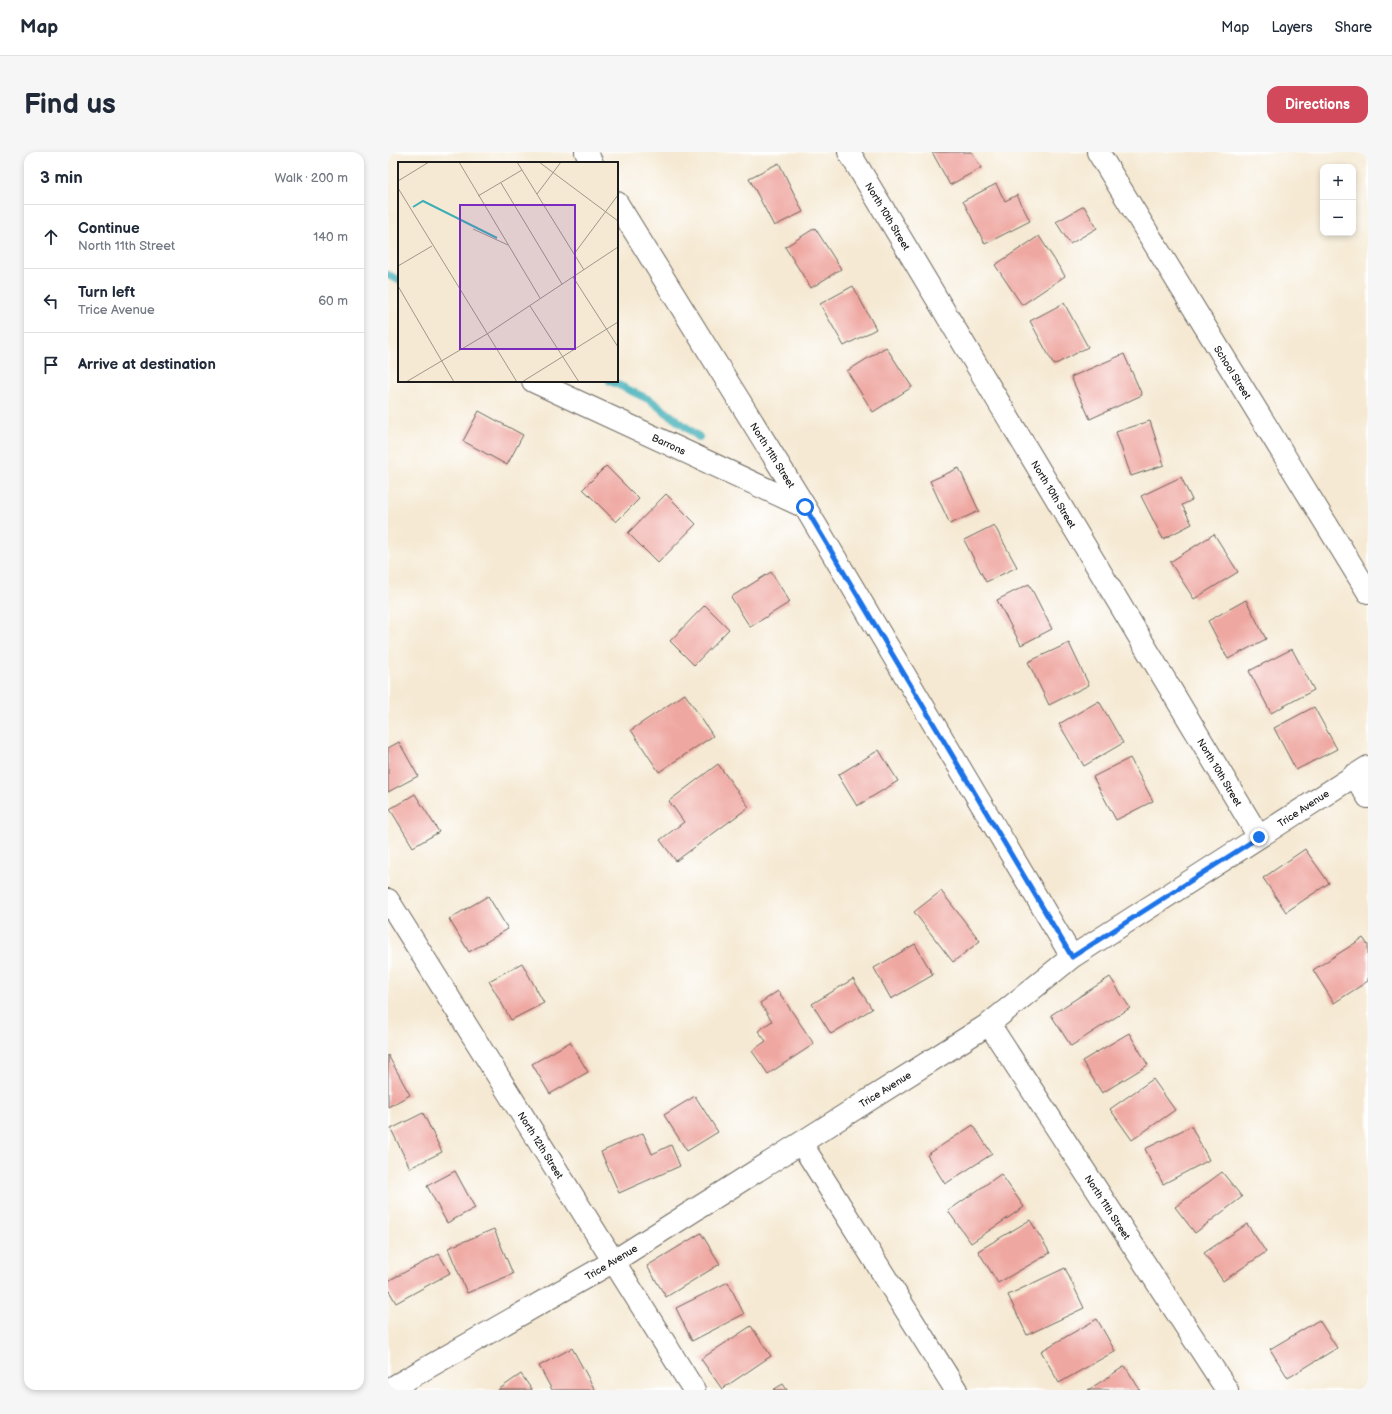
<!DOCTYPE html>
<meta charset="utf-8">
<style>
:root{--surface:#fff;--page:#f6f6f7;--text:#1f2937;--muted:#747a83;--line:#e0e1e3;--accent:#d1495b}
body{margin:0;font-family:"Balsamiq Sans",sans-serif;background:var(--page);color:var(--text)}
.controls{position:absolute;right:12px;top:12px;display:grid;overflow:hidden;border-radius:8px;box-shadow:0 2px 6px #0003}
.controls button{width:36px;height:36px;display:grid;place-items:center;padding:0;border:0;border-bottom:1px solid var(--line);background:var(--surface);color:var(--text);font:20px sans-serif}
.stop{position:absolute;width:12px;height:12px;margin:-9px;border:3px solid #1a73e8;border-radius:50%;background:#fff}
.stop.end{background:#1a73e8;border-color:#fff;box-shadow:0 1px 4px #0008}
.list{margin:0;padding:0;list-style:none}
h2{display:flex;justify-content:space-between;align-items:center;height:52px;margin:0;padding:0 16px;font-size:17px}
h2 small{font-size:13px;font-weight:400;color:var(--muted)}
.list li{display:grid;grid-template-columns:26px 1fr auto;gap:12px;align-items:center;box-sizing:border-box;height:64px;padding:0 16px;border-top:1px solid var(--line)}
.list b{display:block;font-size:15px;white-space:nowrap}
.list p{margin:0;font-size:13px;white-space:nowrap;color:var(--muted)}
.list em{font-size:13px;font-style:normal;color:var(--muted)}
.icon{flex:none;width:22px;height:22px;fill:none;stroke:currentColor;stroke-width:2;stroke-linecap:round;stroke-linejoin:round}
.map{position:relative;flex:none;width:980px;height:1238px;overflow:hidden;border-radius:12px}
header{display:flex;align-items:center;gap:24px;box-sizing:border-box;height:56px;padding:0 20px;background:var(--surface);border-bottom:1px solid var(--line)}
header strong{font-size:19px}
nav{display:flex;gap:22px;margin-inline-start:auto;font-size:14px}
.intro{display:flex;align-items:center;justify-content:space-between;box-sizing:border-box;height:96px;padding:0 24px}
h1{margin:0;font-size:28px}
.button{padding:10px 18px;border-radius:12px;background:var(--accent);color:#fff;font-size:14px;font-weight:700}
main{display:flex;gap:24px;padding:0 24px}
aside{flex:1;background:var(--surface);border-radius:12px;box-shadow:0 2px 6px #0003}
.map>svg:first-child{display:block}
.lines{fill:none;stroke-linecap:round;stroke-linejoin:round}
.stream{stroke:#3fafb7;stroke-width:8}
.building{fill:#efa7a1}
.minor-casing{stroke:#68645c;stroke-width:24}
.minor{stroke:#fff;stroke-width:22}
.route{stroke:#1a73e8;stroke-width:5}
.labels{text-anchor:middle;stroke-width:4;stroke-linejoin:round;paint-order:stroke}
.street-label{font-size:10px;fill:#1c1c1c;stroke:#fff}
.inset-river{fill:none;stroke:#3fafb7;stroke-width:2}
.inset-road{fill:none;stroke:#9e978a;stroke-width:1}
.view{fill:#7b2cbf;fill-opacity:0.15;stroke:#7b2cbf;stroke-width:2}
.inset-edge{fill:none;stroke:#1c1c1c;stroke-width:2}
</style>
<header>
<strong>Map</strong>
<nav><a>Map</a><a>Layers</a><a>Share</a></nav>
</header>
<div class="intro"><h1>Find us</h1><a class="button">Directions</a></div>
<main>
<aside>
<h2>3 min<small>Walk · 200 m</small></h2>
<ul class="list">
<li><svg class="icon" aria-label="ahead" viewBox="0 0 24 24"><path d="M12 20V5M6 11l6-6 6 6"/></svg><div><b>Continue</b><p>North 11th Street</p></div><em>140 m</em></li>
<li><svg class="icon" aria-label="left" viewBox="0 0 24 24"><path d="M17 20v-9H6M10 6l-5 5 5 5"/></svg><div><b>Turn left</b><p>Trice Avenue</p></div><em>60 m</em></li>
<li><svg class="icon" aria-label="arrive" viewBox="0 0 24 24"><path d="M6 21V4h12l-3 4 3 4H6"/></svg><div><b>Arrive at destination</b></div></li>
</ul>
</aside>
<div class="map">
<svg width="980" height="1238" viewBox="0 0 980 1238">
<rect width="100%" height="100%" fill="#fff"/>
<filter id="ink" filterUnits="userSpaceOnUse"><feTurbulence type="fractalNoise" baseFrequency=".025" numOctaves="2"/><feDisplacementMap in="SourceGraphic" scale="8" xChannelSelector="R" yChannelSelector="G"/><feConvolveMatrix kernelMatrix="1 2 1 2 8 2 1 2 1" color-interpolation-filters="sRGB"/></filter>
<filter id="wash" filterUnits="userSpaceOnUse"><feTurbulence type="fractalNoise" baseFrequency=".012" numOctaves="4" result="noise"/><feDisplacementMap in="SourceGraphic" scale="16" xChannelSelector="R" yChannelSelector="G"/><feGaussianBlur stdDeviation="0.9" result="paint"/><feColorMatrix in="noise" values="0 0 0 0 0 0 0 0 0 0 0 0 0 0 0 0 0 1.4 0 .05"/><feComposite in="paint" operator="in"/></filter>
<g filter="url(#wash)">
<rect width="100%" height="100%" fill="#f5e9d3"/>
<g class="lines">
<!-- stream -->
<path class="stream" d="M0,123L11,128
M222,229L262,248L311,285"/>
</g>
<g id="blocks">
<!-- building -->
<path class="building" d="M544,0H584L593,16L562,33Z
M391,11L415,60L386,74L361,26Z
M608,32L617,49L629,43L642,69L597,92L575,49Z
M696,54L709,76L682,92L668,70Z
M427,76L453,117L423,136L397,95Z
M651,84L677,124L634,153L607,113Z
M465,134L488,177L456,194L432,152Z
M676,151L700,195L666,213L642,169Z
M498,195L524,235L485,260L459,219Z
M736,202L754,243L702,267L683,225Z
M91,259L135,283L119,313L75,289Z
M762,269L776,313L743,324L728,280Z
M218,314L251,347L228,370L195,337Z
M571,316L591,359L562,372L542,329Z
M793,325L804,348L794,353L804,372L775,387L753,344Z
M278,342L308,372L270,411L240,381Z
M606,373L629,415L598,430L576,388Z
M826,382L850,420L806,447L782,410Z
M383,420L402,450L362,475L343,445Z
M641,432L664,477L633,493L609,448Z
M858,448L878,487L840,507L820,469Z
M317,453L341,477L306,513L282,489Z
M681,491L701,533L661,553L640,510Z
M904,497L926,538L883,561L861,519Z
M297,542L325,584L271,620L243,578Z
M711,549L735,591L696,614L671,572Z
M926,555L949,597L908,618L886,576Z
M11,590L30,624L0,640V596Z
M491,598L510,629L469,654L450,623Z
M742,606L765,649L728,668L705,625Z
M330,612L361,655L288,709L272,688L296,670L281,649Z
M27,642L51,680L25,695L2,657Z
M917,697L941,731L898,760L875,726Z
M553,739L592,789L565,810L526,760Z
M100,744L120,777L81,800L61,767Z
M975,786L980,793V829L946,851L925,818Z
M527,792L545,823L503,847L486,816Z
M134,811L156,851L123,868L101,829Z
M722,825L742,856L683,894L663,863Z
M465,827L484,857L443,882L424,852Z
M390,839L426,892L380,922L364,899L378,889L370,879L384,869L372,851Z
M741,881L760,913L714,941L694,909Z
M182,890L200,920L162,942L144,912Z
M0,903L22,943L0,955Z
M765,927L787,958L744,988L722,957Z
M307,944L330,980L299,999L276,963Z
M35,961L54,1000L22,1016L3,977Z
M585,973L604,1002L557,1032L539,1003Z
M803,974L821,1008L775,1032L757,997Z
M255,981L264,1002L283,993L292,1014L231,1041L213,1000Z
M67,1019L87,1056L59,1071L39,1034Z
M834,1020L854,1045L807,1081L787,1055Z
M613,1022L636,1055L583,1091L560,1059Z
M642,1068L662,1101L610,1131L590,1099Z
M859,1072L878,1100L835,1129L816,1101Z
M106,1077L125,1122L79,1141L60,1096Z
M313,1081L332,1112L278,1145L259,1114Z
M51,1102L62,1121L8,1151L0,1137V1129Z
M677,1116L696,1156L639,1183L620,1143Z
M340,1130L356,1162L304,1189L288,1156Z
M709,1167L727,1199L671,1231L653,1199Z
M931,1168L949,1196L900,1226L882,1197Z
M363,1174L383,1204L334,1237L313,1207Z
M184,1196L207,1238H164L151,1214Z
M737,1214L752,1238H700Z
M133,1222L144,1238H110Z
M395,1232L399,1238H385Z"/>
</g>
</g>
<g filter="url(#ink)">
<use href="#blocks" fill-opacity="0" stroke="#68645c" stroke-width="1"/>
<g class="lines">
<!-- minor casing -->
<g class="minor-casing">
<path id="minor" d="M198,0L204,11
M461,0L871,685
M710,0L980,440
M229,51L417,355L684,805
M145,229L417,355
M966,623L980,645
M0,748L306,1238
M601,872L839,1238
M413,991L568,1238
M0,1238L226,1109L601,872L684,805L980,615"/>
</g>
<!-- minor -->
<use href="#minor" class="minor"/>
</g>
</g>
<g class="lines" filter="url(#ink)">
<!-- route -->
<path class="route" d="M417,355L684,805L871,685"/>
</g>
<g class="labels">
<!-- street labels -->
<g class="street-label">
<text transform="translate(500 64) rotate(59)" y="4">North 10th Street</text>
<text transform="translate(845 220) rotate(58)" y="4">School Street</text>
<text transform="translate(281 292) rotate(25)" y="4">Barrons</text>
<text transform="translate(385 303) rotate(58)" y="4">North 11th Street</text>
<text transform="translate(666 342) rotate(59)" y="4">North 10th Street</text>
<text transform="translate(832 620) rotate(59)" y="4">North 10th Street</text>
<text transform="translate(915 656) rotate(-33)" y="4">Trice Avenue</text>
<text transform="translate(497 937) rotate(-32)" y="4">Trice Avenue</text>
<text transform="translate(153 993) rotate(58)" y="4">North 12th Street</text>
<text transform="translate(720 1055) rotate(57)" y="4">North 11th Street</text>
<text transform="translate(223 1110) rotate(-31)" y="4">Trice Avenue</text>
</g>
</g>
<!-- overview -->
<g transform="translate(10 10)">
<rect width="220" height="220" fill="#f5e9d3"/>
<path class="inset-river" d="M15,45L25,39L99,76"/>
<path class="inset-road" d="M61,0L142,136M119,0L186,108M141,0L220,59M0,19L31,0M103,21L164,122M0,26L119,220M139,32L163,0M80,34L124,8M75,67L110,83M176,92L220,33M0,104L34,84M175,115L220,185M0,124L56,220M132,144L181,220M8,220L89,172L220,85M124,220L220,160"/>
<path class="view" d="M62,43H177V187H62Z"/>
<rect width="220" height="220" class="inset-edge"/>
</g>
</svg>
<div class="controls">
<button>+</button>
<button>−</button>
</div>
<div class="stop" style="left:417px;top:355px"></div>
<div class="stop end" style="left:871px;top:685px"></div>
</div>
</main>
